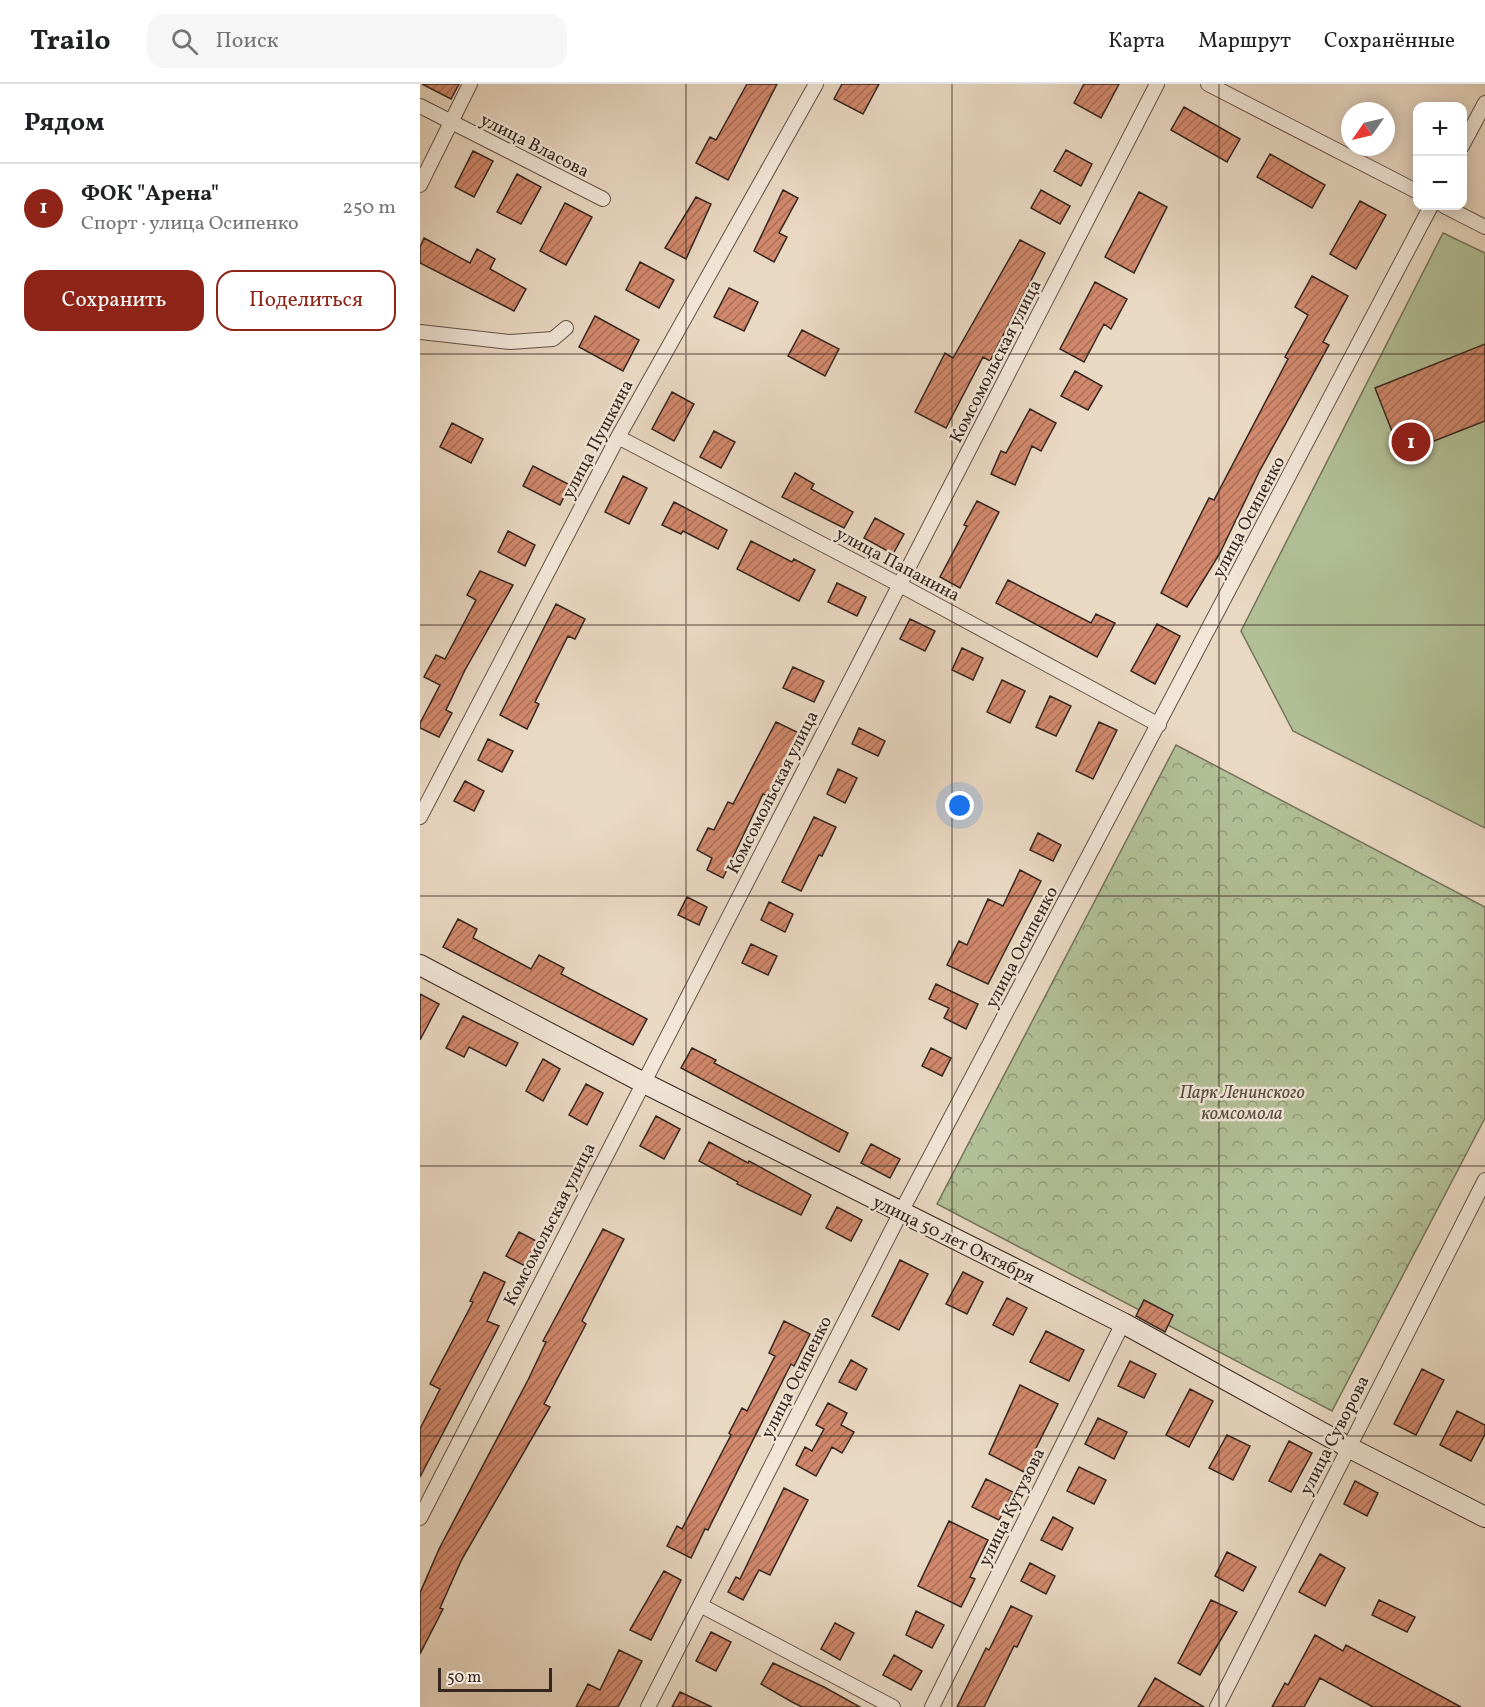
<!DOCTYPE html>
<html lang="ru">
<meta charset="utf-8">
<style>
:root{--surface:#fff;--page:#f6f6f6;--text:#202124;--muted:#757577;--line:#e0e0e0;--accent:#8f2418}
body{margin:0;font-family:Vollkorn,serif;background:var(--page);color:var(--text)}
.controls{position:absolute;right:18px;top:18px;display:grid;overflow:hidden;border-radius:12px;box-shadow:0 3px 15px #0003}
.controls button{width:54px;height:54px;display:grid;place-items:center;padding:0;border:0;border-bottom:2px solid var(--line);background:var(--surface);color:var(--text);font:30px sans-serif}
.compass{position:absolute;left:921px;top:18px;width:54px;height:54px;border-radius:50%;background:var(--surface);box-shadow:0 3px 15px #0003;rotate:236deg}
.scale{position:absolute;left:18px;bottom:15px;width:114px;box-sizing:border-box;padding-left:6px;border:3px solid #36261f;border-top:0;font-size:16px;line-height:21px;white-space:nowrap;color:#36261f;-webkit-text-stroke:4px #f1e6d7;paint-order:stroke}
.you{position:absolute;left:540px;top:722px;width:21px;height:21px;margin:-15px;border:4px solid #fff;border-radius:50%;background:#1a73e8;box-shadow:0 0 0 9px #1a73e833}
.badge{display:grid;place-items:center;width:39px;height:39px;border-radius:50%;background:var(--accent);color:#fff;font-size:20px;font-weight:700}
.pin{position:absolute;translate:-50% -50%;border:3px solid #fff;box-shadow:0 2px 6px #0006}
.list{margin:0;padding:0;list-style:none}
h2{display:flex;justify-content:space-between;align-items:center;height:78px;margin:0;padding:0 24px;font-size:26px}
h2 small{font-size:20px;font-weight:400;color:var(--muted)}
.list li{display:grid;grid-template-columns:39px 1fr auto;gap:18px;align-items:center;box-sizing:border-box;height:90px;padding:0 24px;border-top:2px solid var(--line)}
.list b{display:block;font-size:22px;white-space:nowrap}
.list p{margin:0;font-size:20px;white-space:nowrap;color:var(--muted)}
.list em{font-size:20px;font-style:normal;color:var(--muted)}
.actions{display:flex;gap:12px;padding:18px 24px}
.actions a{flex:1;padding:14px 0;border:2px solid var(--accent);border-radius:18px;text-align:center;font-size:21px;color:var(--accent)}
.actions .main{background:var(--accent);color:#fff}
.icon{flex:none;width:33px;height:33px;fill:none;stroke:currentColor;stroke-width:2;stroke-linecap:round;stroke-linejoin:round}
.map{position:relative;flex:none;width:1065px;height:1623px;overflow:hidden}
header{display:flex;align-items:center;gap:36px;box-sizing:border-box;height:84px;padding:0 30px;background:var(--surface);border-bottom:2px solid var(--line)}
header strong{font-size:28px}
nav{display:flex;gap:33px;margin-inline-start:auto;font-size:21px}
.search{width:420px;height:54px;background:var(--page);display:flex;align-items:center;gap:15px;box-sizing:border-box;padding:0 21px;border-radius:18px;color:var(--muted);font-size:22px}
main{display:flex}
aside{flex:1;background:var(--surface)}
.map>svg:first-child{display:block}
.forest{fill:url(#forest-crowns);stroke:#74735b;stroke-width:1.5}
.pitch{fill:#b2c097;stroke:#74735b;stroke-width:1.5}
.building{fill:url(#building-hatch);stroke:#36261f;stroke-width:1.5}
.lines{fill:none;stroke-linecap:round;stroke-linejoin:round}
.street-casing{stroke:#635248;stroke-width:16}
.secondary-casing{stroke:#36261f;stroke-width:22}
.street{stroke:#f1e6d7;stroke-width:14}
.secondary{stroke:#f1e6d7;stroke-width:20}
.grid{fill:none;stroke:#36261f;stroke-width:1.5;stroke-opacity:0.55}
.labels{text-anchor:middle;stroke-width:5;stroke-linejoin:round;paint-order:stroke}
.street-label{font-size:18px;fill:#36261f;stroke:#f1e6d7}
.park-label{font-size:18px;font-style:italic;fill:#554c3d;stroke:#f1e6d7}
</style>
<header>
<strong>Trailo</strong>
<div class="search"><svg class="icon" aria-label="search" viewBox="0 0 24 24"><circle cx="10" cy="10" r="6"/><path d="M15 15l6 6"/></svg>Поиск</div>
<nav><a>Карта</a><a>Маршрут</a><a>Сохранённые</a></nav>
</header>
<main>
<aside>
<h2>Рядом<small></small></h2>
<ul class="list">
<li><span class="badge">1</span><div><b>ФОК &quot;Арена&quot;</b><p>Спорт · улица Осипенко</p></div><em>250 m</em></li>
</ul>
<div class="actions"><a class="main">Сохранить</a><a>Поделиться</a></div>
</aside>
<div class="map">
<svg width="1065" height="1623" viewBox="0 0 1065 1623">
<defs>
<pattern id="forest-crowns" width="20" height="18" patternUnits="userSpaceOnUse" patternTransform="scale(1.5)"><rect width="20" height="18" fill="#b2c097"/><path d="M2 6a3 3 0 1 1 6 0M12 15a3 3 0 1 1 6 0" fill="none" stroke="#929c7b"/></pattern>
<pattern id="building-hatch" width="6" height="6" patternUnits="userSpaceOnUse" patternTransform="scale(1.5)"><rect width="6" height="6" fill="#d1886c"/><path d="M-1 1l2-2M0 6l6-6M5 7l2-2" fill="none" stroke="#aa6f58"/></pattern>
</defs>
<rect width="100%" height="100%" fill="#e9d8c2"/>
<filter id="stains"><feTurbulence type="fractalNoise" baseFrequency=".00333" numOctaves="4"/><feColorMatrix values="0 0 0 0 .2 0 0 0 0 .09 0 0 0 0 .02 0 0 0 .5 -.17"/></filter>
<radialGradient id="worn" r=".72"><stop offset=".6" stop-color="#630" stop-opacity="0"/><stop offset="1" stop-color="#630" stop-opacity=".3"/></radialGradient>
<!-- forest -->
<path class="forest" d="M756,661L1065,823V1034L912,1327L517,1120Z"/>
<!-- pitch -->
<path class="pitch" d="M1023,149L1065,169V744L873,647L821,547Z"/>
<!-- building -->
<path class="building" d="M2,0H39L31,15Z
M327,0H357L308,96L276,79L290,53L296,56Z
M422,0H459L443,30L414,15Z
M664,0H699L681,34L654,19Z
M764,23L820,55L807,78L751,46Z
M646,66L672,80L661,102L634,87Z
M53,67L73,77L54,113L35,103Z
M850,70L905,101L892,124L837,93Z
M97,90L121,103L101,140L77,128Z
M363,106L378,114L359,149L367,153L354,178L334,167Z
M621,106L650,122L640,140L611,124Z
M719,108L747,123L714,189L685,173Z
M276,113L291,120L266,175L245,164Z
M940,117L966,131L936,185L910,170Z
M145,119L172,133L146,181L120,167Z
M4,154L50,179L57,165L75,175L70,185L106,205L94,227L0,179V163Z
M600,156L625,169L570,277L563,273L526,344L495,328L525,269L533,274Z
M220,178L254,196L239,224L206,206Z
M892,192L928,212L903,258L909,261L839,388L800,469L767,523L741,509L789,414L794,416L868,275L865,273L888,231L875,223Z
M675,198L707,215L691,245L684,240L664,278L640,265Z
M309,204L338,218L324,247L294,233Z
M175,232L219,256L203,287L159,263Z
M382,246L419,265L405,292L368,272Z
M1065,260V337L981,370L955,304Z
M655,287L682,302L668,326L641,312Z
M252,308L274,320L254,357L232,345Z
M610,325L636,339L621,367L612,362L595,401L571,390L581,367L586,369Z
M32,339L63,355L51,379L20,363Z
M294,347L315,358L301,384L280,373Z
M113,382L150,401L140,421L103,402Z
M375,389L394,400L391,405L433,428L424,444L362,413Z
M203,392L227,404L209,440L185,428Z
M557,417L579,428L540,504L520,493L547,442L544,441Z
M254,418L307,446L298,465L263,447L261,450L242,441Z
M455,434L484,450L473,470L444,454Z
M88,447L115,461L105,482L78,468Z
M331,457L372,478L374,475L395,486L379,517L317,485Z
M60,487L93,501L45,586L26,626L32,629L19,653L0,644V639L20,601L4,593L16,571L25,575L56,516L47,511Z
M588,496L671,539L676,530L695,539L677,573L576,519Z
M417,499L446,513L437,532L408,518Z
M136,520L165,535L155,555L148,552L115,618L119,620L107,645L80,631Z
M490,535L515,547L505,567L480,555Z
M737,540L760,552L735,600L711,587Z
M542,564L563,574L553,596L532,586Z
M373,583L404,597L394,618L363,604Z
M582,596L605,607L590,639L567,628Z
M630,612L651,622L636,652L616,643Z
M356,638L379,649L348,712L343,710L303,794L287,786L292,774L277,766L288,744L294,746L308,718L313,720Z
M679,638L697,646L673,695L656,687Z
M439,644L465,657L458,672L432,660Z
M68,655L93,667L82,688L58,676Z
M418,685L437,694L425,719L407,710Z
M45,697L64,707L54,727L34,717Z
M394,733L416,743L402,772L399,771L381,807L362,798Z
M618,749L641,761L633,777L610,766Z
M600,786L621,797L568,900L527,881L539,857L547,861L568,815L583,822Z
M267,813L287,823L279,841L258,831Z
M349,818L373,830L365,848L341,836Z
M38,835L57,845L53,854L111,885L119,871L144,884L141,890L227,935L213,961L23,863Z
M331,860L357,872L348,891L322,879Z
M516,900L558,920L546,945L524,934L529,924L509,915Z
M0,910L19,920L0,956Z
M43,932L98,959L86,982L49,963L44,973L26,964Z
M272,964L296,976L294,979L428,1049L419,1068L261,984Z
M511,964L531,974L522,992L502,982Z
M123,975L140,985L123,1017L106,1007Z
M166,1000L183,1009L167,1041L149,1031Z
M236,1032L260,1045L244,1075L220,1062Z
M289,1058L328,1079L329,1077L391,1111L381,1131L317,1100L318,1098L279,1077Z
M451,1060L480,1075L470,1094L441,1079Z
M417,1123L442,1136L431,1157L406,1144Z
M183,1145L204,1155L162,1237L166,1240L124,1320L130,1323L42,1475L20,1524L23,1525L0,1570V1509L19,1465L108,1296L126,1258L123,1257Z
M99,1148L122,1160L109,1184L86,1172Z
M480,1176L508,1190L479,1246L452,1232Z
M64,1188L85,1198L67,1237L79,1242L0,1393V1345L20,1305L10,1300L53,1218L50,1217Z
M543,1188L563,1198L547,1230L526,1220Z
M587,1214L607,1224L593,1251L573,1241Z
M724,1216L753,1231L745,1248L716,1232Z
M364,1237L390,1250L374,1282L371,1280L288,1446L285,1445L271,1474L247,1462L257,1442L262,1445L311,1351L309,1349L322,1324L327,1327L355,1272L349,1269Z
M626,1247L664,1266L649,1297L610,1278Z
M431,1276L447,1285L436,1306L419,1298Z
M710,1277L736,1290L724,1314L698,1302Z
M1002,1285L1024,1296L996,1351L974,1340Z
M600,1301L638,1320L604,1388L569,1370Z
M770,1305L793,1317L769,1363L746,1351Z
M408,1319L427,1329L421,1341L434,1348L422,1369L412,1363L396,1392L376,1381L385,1363L392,1367L404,1345L396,1341Z
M1037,1327L1065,1341V1350L1051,1377L1020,1361Z
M678,1334L707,1348L694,1375L665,1360Z
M807,1351L830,1362L813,1396L789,1384Z
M869,1357L892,1369L871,1408L849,1397Z
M659,1383L686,1396L674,1420L647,1407Z
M566,1395L593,1408L579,1436L552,1423Z
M935,1397L958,1409L947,1432L924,1420Z
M364,1404L388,1416L350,1491L339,1486L323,1516L308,1508L316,1493L320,1495Z
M633,1433L653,1444L642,1466L621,1456Z
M529,1437L568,1456L550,1493L555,1495L541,1523L498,1502Z
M807,1468L836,1483L823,1507L795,1492Z
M900,1470L925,1484L905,1522L879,1508Z
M610,1479L635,1492L626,1510L601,1497Z
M244,1487L261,1496L231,1556L210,1546Z
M791,1516L817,1528L780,1591L758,1579Z
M959,1516L995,1533L987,1548L952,1531Z
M591,1522L612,1532L597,1563L594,1562L564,1623H537L566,1564L569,1566Z
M496,1527L524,1541L512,1564L486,1551Z
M415,1539L434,1549L420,1576L401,1565Z
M291,1548L311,1558L296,1587L276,1577Z
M895,1551L923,1567L926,1561L1041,1623H953L900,1594L884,1623H852L865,1599L868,1601Z
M199,1566L222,1577L198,1623H156L168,1600L180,1606Z
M474,1571L502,1587L491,1606L463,1591Z
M353,1579L404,1603L440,1623H382L372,1618L341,1600Z
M735,1594L784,1623H718Z
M260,1608L292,1623H252Z"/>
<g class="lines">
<!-- street casing -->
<g class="street-casing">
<path id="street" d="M788,0L998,108
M0,22L183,115
M1042,62L1065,19
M0,101L50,0
M1024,122L1065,143
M0,248L90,258L133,255L146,244
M198,353L480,501L739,641
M0,733L198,353L396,0
M0,1434L737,0
M280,1521L473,1623
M228,1623L481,1128L1011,122
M512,1623L703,1239
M797,1623L1065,1096"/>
</g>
<!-- secondary casing -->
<g class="secondary-casing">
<path id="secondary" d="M0,881L222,998L703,1239L928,1363L1065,1433"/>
</g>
<!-- street -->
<use href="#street" class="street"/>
<!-- secondary -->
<use href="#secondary" class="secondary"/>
</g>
<!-- grid -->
<path class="grid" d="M266,0V1623M532,0V1623M799,0V1623M0,270H1065M0,541H1065M0,812H1065M0,1082H1065M0,1352H1065"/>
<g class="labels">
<!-- street labels -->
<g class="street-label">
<text transform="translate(115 61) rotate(27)" y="6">улица Власова</text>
<text transform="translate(575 277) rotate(-63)" y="6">Комсомольская улица</text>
<text transform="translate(177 355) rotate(-62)" y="6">улица Пушкина</text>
<text transform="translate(828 433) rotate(-62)" y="6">улица Осипенко</text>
<text transform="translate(478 480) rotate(28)" y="6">улица Папанина</text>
<text transform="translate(352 708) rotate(-63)" y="6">Комсомольская улица</text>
<text transform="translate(601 863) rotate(-62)" y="6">улица Осипенко</text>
<text transform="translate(129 1140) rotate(-63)" y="6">Комсомольская улица</text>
<text transform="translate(534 1155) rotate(26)" y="6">улица 50 лет Октября</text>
<text transform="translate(376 1293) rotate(-63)" y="6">улица Осипенко</text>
<text transform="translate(914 1351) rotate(-63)" y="6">улица Суворова</text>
<text transform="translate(591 1423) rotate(-64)" y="6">улица Кутузова</text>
</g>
<!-- park labels -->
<g class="park-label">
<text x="822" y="1014">Парк Ленинского<tspan x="822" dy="21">комсомола</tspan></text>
</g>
</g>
<rect width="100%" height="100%" filter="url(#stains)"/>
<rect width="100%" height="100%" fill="url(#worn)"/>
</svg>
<div class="controls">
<button>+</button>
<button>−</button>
</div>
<svg class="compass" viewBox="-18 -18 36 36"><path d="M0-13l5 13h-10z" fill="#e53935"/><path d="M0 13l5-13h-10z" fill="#757577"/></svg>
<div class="scale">50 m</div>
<div class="you"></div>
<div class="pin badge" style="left:991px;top:358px">1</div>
</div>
</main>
